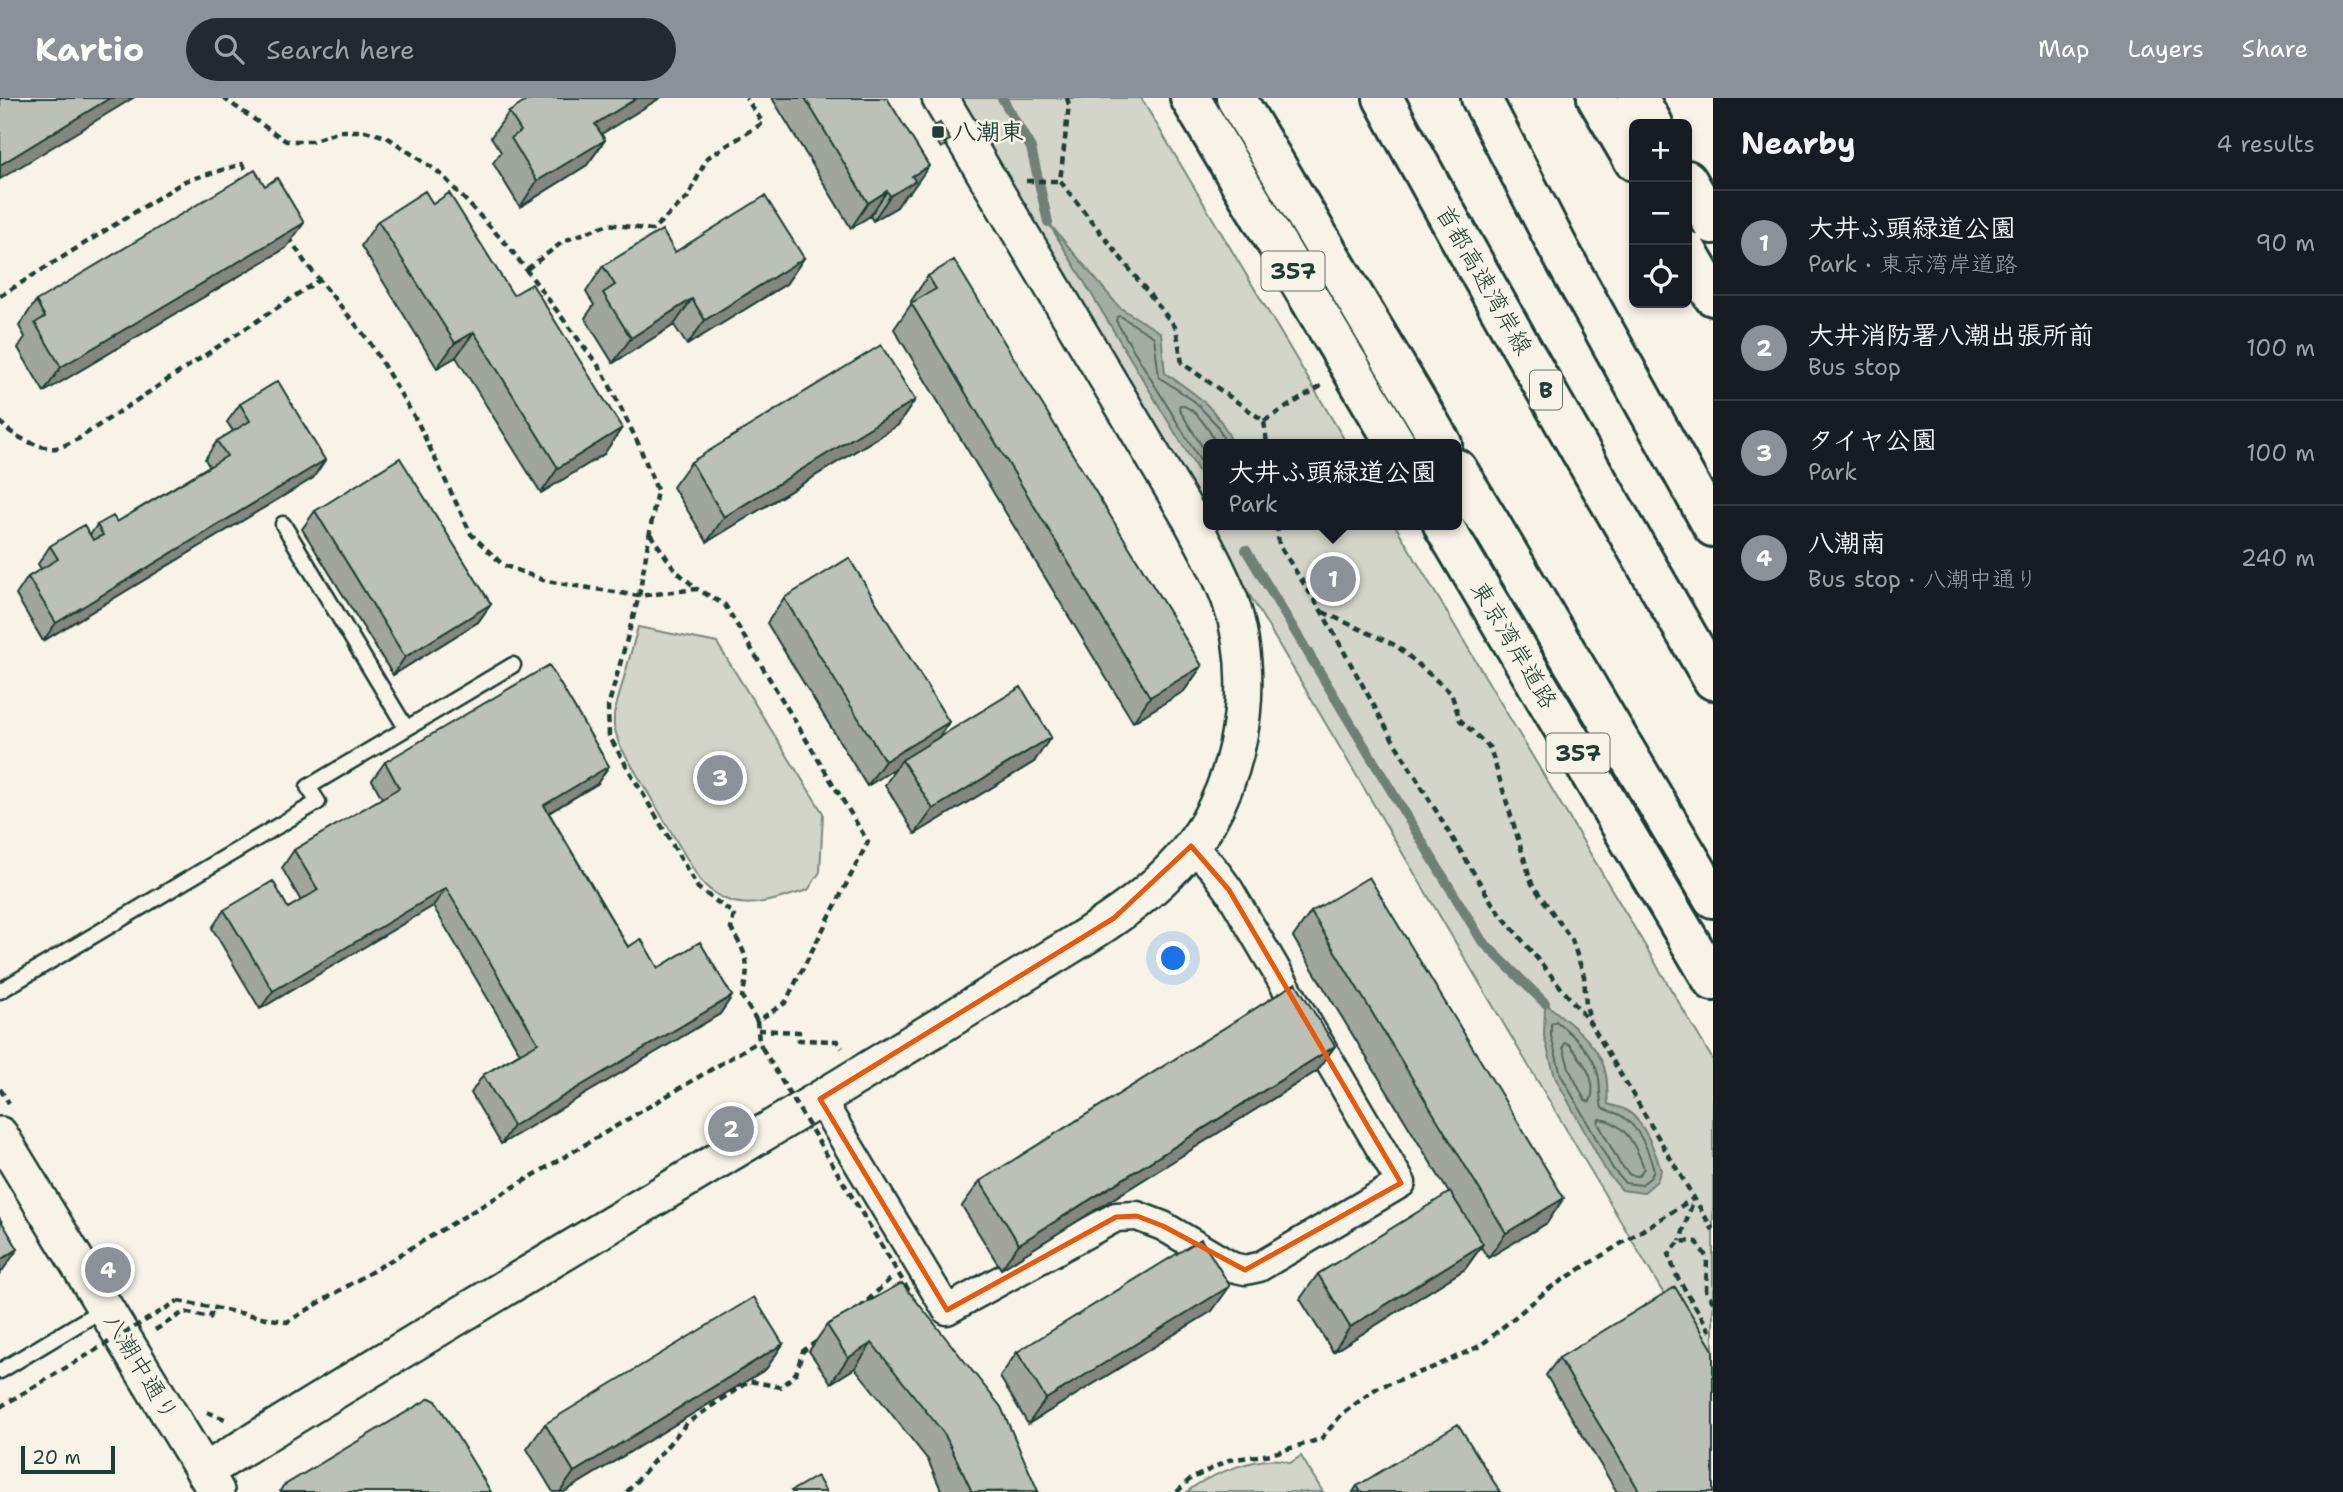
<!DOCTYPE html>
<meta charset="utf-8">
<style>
:root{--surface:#171b24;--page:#242831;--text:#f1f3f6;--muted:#9ea1a6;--line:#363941;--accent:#8c9099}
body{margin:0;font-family:"Shantell Sans","Klee One",sans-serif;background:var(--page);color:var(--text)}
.controls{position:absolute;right:21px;top:21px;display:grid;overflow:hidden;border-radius:10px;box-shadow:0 4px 10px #0003}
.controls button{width:63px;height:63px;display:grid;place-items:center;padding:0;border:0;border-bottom:2px solid var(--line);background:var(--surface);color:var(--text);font:35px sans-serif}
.scale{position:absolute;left:21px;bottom:18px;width:94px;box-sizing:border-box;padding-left:7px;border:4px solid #1f3d34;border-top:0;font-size:19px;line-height:24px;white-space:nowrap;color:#1f3d34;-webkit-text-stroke:5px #f7f3e8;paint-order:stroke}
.you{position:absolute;left:1174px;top:861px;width:24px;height:24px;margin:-18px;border:5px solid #fff;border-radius:50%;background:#1a73e8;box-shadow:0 0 0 10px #1a73e833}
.badge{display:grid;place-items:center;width:46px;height:46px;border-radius:50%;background:var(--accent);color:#fff;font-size:23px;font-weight:700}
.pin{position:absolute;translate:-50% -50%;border:4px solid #fff;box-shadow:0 2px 7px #0006}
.popup{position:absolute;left:1203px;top:341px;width:259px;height:91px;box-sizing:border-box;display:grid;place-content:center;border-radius:10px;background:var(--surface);filter:drop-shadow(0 2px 5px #0005);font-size:23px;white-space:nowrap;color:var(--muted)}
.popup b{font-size:26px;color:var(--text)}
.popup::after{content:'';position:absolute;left:50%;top:100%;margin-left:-14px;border:14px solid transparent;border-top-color:var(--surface)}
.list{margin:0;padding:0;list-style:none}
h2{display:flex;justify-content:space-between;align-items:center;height:91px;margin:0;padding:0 28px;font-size:30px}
h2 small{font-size:23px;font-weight:400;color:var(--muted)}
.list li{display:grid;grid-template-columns:46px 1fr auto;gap:21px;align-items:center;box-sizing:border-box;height:105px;padding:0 28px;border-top:2px solid var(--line)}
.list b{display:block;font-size:26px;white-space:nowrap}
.list p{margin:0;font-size:23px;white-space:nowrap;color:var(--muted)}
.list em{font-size:23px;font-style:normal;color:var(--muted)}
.icon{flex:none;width:38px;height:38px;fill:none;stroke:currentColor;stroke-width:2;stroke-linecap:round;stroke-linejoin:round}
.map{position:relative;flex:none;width:1713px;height:1394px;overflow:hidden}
header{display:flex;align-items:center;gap:42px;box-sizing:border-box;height:98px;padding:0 35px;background:var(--accent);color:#fff}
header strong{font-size:33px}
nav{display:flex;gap:38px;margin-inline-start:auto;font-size:24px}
.search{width:490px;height:63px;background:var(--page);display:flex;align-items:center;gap:18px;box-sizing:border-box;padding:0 24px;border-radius:38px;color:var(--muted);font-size:26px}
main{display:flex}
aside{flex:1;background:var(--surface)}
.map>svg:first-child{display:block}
.green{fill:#d3d5ca;stroke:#79897f;stroke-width:2}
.water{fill:#a4ada3;stroke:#6f8077;stroke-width:2}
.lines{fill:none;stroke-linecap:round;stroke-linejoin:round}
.shore{stroke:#546a60;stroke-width:2}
.stream{stroke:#6f8077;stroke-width:10}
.service-casing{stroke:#1f3d34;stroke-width:19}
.minor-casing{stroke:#1f3d34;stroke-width:33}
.tertiary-casing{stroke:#1f3d34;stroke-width:40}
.trunk-casing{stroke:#1f3d34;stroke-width:44}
.motorway-casing{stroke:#1f3d34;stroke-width:44}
.path{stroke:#1f3d34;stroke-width:4.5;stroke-dasharray:7 5;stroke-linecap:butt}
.service{stroke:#f7f3e8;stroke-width:14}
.minor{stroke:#f7f3e8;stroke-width:28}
.tertiary{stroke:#f7f3e8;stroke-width:35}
.trunk{stroke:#f7f3e8;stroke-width:38}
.motorway{stroke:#f7f3e8;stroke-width:38}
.path-bridge{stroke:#1f3d34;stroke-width:4.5;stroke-dasharray:7 5;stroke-linecap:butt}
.wall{fill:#a1a69d;stroke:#1f3d34;stroke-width:2}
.shaded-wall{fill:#83877f;stroke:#1f3d34;stroke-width:2}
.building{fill:#bbc1b6;stroke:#1f3d34;stroke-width:2}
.marked{fill:none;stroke:#e8590c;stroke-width:5;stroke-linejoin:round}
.poi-dot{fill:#1f3d34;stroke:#f7f3e8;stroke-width:2.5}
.labels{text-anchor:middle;stroke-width:5;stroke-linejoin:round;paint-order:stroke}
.shield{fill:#f7f3e8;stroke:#60746a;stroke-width:2}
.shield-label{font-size:23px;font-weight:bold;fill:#1f3d34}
.poi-label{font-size:24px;font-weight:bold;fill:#1f3d34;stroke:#f7f3e8;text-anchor:start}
.street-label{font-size:24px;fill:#1f3d34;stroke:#f7f3e8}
</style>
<header>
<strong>Kartio</strong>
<div class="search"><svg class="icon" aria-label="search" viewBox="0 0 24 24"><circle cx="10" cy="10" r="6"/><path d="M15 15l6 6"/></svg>Search here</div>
<nav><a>Map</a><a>Layers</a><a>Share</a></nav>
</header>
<main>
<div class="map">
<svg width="1713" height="1394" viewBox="0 0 1713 1394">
<rect width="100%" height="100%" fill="#f7f3e8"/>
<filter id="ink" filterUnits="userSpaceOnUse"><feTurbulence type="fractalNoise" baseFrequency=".0143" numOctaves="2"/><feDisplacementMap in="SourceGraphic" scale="14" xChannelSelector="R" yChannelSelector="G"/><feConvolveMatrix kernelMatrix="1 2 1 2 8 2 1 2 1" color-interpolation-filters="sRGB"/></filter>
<g filter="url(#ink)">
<!-- green -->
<path class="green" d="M955,0H1141L1347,346H1209V427H1395L1713,962V1279Z
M638,529L717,545L823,715L820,774L808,792C766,804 733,820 699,781L619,646L614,628V616Z
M1301,1358L1323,1394H1187C1205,1377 1269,1353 1290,1365Z"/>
<!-- water -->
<path class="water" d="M1048,124L1119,209L1161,235L1165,275C1197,297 1217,309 1233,346H1209V391Z
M1545,905C1568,924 1601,946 1606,977C1608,987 1607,997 1608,1006C1613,1008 1619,1009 1624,1011C1643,1020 1655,1053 1661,1072L1657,1083L1643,1095L1622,1092L1607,1075L1555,979L1544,938Z"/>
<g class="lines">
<!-- shore -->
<path class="shore" d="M1209,360L1179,311L1180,307C1195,309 1210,332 1216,346
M1209,377L1116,223L1117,219L1120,218L1154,239L1159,279L1194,303L1217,327L1226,346
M1556,923C1573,937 1593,954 1598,976C1601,987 1599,999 1602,1010C1609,1014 1617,1014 1623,1019C1639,1030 1649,1054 1654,1072L1651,1079L1641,1087L1625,1085L1613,1071L1561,977L1551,938V926Z
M1565,945L1569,946C1582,962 1599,982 1590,1004L1585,1002L1570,973L1563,949Z
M1599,1021C1625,1024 1636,1048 1644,1070L1639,1078L1630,1077L1620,1066L1598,1025Z"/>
<!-- stream -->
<path class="stream" d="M1002,0L1031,50L1048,124
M1246,452L1482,843L1545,905"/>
<!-- service casing -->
<g class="service-casing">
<path id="service" d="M283,426L406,630
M0,893L318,704L308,689L513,567
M0,1273L105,1210"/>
</g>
<!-- minor casing -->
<g class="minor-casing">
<path id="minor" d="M820,1001L947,1212L1116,1119L1137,1118L1163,1128L1232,1169L1245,1172L1259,1169L1401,1085L1229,792L1213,770L1191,748"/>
</g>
<!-- tertiary casing -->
<g class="tertiary-casing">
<path id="tertiary" d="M0,1037L216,1393
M204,1374C433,1230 667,1095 897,954C943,926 988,898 1034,870C1098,831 1169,791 1208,724C1245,659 1255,574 1230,502C1220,473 1204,447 1190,420L940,0"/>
</g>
<!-- trunk casing -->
<g class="trunk-casing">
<path id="trunk" d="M1190,0L1396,346
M1597,0L1634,63
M1638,0L1653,26
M1687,82L1713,126
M1687,153L1713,198
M1468,399L1490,425L1713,800
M1443,427L1713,883"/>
</g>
<!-- motorway casing -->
<g class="motorway-casing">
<path id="motorway" d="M1236,0L1442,346
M1383,0C1489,196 1601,389 1713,582
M1481,0L1559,151L1713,429
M1457,371L1490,425"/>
</g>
<!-- path -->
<path class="path" d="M223,0L286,43H312L339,33H365L387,39L441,76L509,149L603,274L638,345L657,392L639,498L697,491L725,507L868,744L785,905L757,923L759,943L762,950
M1067,0L1069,7L1060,83L1176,230L1182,265L1264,323L1267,346
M1026,83H1060
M289,139L304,163L369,243L418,325L471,436L503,467L546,483L639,498L608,609L609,638L698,790L734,816L731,831C749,860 750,866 742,899L757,923
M527,171L564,143L609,126L652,132L688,99L707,60L763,25L746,0
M0,198L185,83L242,66L251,78
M0,323C7,336 41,352 56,350C63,349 71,344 78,341L319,182
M1264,323L1321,288
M1277,427L1279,447L1322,514L1393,642L1494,808L1591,926L1713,1132
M650,436L676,473L696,490
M1323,514L1397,548L1451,595L1460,622L1490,650L1532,786L1572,842L1584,878L1586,907L1590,922
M758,932L799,934L798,942L837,943L842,950
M0,991L9,1005
M178,1203L287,1224L759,943
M1713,1204L1706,1192L1707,1160L1697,1144L1680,1143L1669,1156L1675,1175L1713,1238
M859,1211L893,1178
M155,1232L184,1214L210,1220L213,1210
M207,1314L225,1321
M627,1394L687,1325L749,1283L781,1289L796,1275L803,1253L819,1242
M1177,1394L1189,1382L1229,1362L1271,1356L1321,1341L1342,1316L1377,1290L1434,1269L1480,1248L1550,1190L1694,1100L1680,1143"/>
<!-- service -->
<use href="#service" class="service"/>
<!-- minor -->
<use href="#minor" class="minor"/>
<!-- tertiary -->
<use href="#tertiary" class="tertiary"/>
<!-- trunk -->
<use href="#trunk" class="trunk"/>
<!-- motorway -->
<use href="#motorway" class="motorway"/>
<!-- path-bridge -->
<path class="path-bridge" d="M762,950L912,1198
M0,1309L178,1203"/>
</g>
<!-- wall -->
<path class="wall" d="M660,0L601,36L605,42L587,67L520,109L493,65L501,54L491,39L509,14Z
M772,0H887L911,93L905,97L897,109L873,123L870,118L851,130Z
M934,28L946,47L941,50L930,33Z
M433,106L513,197L604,356L541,395L456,259L437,270L361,148L378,123Z
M286,150L44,294L18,250L25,239L19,228L36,203Z
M675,154L804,160L786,186L687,247L674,227L613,265L585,220L594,207L586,194L603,168Z
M928,178L1202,568L1184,593L1133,624L894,231L912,205L911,203Z
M915,302L898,327L707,444L673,389L691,364Z
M240,306L325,362L313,380L43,543L16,497L28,479L41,471L38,466L50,448L90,437L97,427L117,424L209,368L205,361L217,343L233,333L227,324Z
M315,413L491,506L478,524L393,577L302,431Z
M784,500L949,624L938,640L1034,664L915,736L885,687L896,670L867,688L767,525Z
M385,664L597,686L549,715L628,849L658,870L732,898L720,916L501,1046L471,995L483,977L520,955L433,808L260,911L212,830L224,812L288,810L301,803L282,770L294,752L382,700L372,682Z
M1311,814L1547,1125L1488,1160L1481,1149L1465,1171L1333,1254L1300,1201L1318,1176L1449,1095L1293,839Z
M1335,948L1317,973L1001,1171L962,1108L980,1083Z
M733,1032L712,1043L709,1037L712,1033Z
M101,1154L114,1172L108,1175L98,1159Z
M902,1185L1038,1394H942L928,1362L855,1270L831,1285L809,1253L827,1227Z
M1212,1213L1028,1326L1000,1279L1017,1254Z
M783,1246L766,1271L564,1394H553L527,1351L545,1326Z
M1559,1260L1713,1394H1617L1546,1277Z
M1357,1388L1500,1394H1353Z"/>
<!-- shaded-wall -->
<path class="shaded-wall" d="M110,0H133L0,81V67Z
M637,0H660L577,51L595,26Z
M605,42L587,67L520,109L537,83Z
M929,68L911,93L905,97L897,109L873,123L890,98L912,78Z
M887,93L870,118L851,130L868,105Z
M304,125L286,150L44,294L61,269Z
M804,160L786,186L687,247L705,222Z
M692,201L674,227L613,265L631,240Z
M474,234L456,259L437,270L455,245Z
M915,302L898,327L707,444L724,419Z
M622,330L604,356L541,395L558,370Z
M325,362L313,380L43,543L56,525Z
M491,506L478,524L393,577L405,559Z
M1202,568L1184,593L1133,624L1150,599Z
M949,624L932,649L902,662L896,670L867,688L885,663Z
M1051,639L1034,664L915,736L933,711Z
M609,668L597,686L531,725L544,707Z
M446,790L433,808L260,911L273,893Z
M732,898L720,916L501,1046L513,1028Z
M1335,948L1317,973L1001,1171L1019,1146Z
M736,1027L733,1032L712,1043L716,1039Z
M1564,1100L1547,1125L1488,1160L1506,1135Z
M1483,1146L1465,1171L1333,1254L1350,1229Z
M18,1151L0,1176V1162Z
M1230,1188L1212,1213L1028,1326L1046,1301Z
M872,1245L855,1270L831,1285L848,1260Z
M783,1246L766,1271L564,1394H560L574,1374Z"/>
<!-- building -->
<path class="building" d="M0,0H110L0,67Z
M531,0H637L595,26L605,42L537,83L511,40L521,33L509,14Z
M805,0H887L929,68L912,78L915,83L890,98L887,93L868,105Z
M940,25L950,42L944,45L934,28Z
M255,72L265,88L277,80L304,125L61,269L35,225L45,219L36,203Z
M425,93L433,106L449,95L513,197L532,186L622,330L558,370L474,234L455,245L378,123Z
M765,98L804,160L705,222L692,201L631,240L603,195L615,187L603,168L662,132L675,154Z
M954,162L1202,568L1150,599L911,205L936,191L928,178Z
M881,247L915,302L724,419L691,364Z
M278,283L325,362L56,525L28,479L58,461L50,448L84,427L93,442L103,437L97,427L113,418L117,424L227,358L217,343L250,323L240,306Z
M400,360L491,506L405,559L315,413Z
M849,460L949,624L885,663L784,500Z
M549,567L609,668L544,707L628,849L641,841L658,870L700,844L732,898L513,1028L483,977L538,945L446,790L273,893L224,812L273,783L288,810L318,792L294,752L399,690L385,664Z
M1021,589L1051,639L933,711L902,662Z
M1369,779L1564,1100L1506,1135L1311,814Z
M1296,885L1335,948L1019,1146L980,1083Z
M733,1021L736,1027L716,1039L712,1033Z
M1450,1094L1483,1146L1350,1229L1318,1176Z
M0,1121L18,1151L0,1162Z
M1201,1141L1230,1188L1046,1301L1017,1254Z
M107,1150L117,1167L111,1171L101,1154Z
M902,1185L1001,1309L1038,1393L972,1394L945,1337L872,1245L848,1260L827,1227Z
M1675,1189L1713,1252V1394H1640L1559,1260Z
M754,1199L783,1246L574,1374L545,1326Z
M430,1300L436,1303L491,1394H281L280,1393L283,1388Z
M1458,1326L1500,1394H1361L1357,1388Z
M817,1378L826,1394H792L791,1393Z"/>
</g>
<!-- marked area -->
<path class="marked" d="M1191,748L1229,792L1401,1085L1245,1172L1163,1128L1137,1118L1116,1119L947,1212L820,1001L1114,820Z"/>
<!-- markers -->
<rect class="poi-dot" x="931" y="27" width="14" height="14" rx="3.5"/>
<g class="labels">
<!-- shield labels -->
<g class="shield">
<rect x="1261.5" y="153.5" width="63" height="39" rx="5"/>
<rect x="1530" y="272.5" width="32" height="39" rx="5"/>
<rect x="1546.5" y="635.5" width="63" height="39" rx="5"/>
</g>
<g class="shield-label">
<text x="1293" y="181">357</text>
<text x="1546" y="300">B</text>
<text x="1578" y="663">357</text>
</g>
<!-- poi labels -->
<g class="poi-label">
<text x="952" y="42">八潮東</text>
</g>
<!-- street labels -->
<g class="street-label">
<text transform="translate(1484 182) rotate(60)" y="8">首都高速湾岸線</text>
<text transform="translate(1514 547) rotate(59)" y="8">東京湾岸道路</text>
<text transform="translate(141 1269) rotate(59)" y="8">八潮中通り</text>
</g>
</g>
</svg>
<div class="controls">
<button>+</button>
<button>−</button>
<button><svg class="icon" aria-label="locate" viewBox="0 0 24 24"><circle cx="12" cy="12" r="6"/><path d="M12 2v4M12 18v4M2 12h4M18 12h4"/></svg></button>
</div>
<div class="scale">20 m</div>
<div class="you"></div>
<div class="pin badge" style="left:1333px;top:481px">1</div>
<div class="popup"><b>大井ふ頭緑道公園</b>Park</div>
<div class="pin badge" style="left:731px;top:1031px">2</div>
<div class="pin badge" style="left:720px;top:680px">3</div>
<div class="pin badge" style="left:108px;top:1172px">4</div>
</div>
<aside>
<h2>Nearby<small>4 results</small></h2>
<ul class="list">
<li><span class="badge">1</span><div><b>大井ふ頭緑道公園</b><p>Park · 東京湾岸道路</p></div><em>90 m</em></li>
<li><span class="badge">2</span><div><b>大井消防署八潮出張所前</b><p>Bus stop</p></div><em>100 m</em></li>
<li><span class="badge">3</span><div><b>タイヤ公園</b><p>Park</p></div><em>100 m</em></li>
<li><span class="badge">4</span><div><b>八潮南</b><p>Bus stop · 八潮中通り</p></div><em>240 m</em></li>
</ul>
</aside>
</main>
